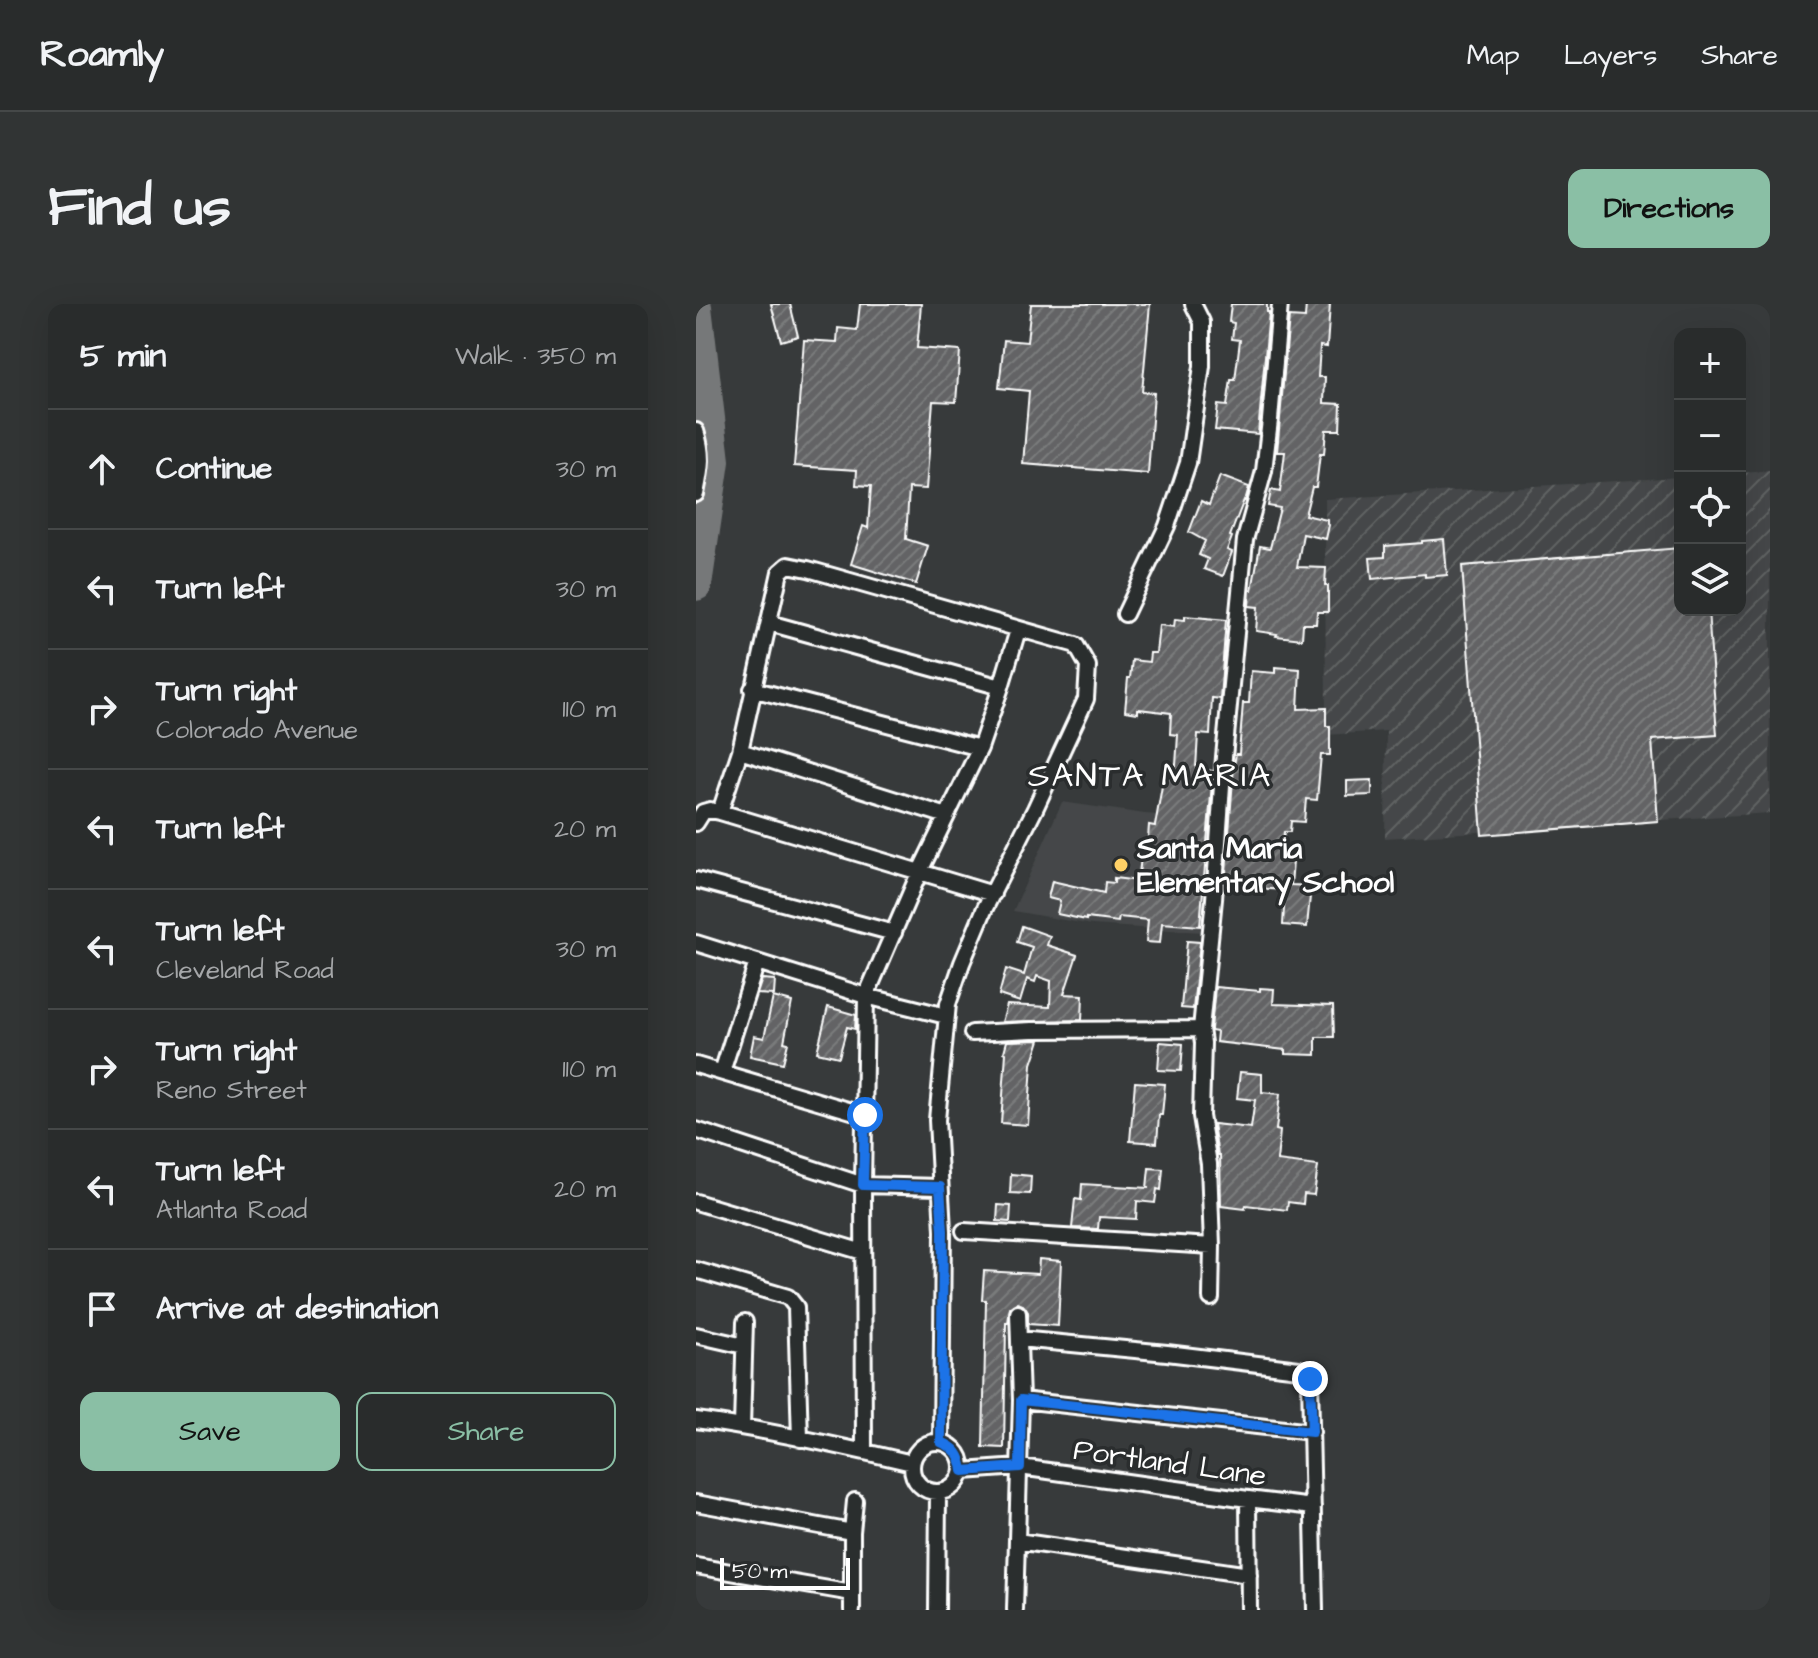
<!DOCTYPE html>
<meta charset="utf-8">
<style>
:root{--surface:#292c2c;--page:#313434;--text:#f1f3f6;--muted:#a5a7a9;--line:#454848;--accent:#8abfa5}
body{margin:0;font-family:"Architects Daughter",sans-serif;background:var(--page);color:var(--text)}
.controls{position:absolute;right:24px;top:24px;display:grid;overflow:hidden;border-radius:16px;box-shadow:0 8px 32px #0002}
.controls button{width:72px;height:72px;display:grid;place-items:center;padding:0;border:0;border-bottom:2px solid var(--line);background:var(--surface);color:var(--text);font:40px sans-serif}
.scale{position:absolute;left:24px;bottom:20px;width:130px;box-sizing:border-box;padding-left:8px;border:4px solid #fff;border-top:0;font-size:22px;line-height:28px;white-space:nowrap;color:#fff;-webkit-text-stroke:6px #2a2d2e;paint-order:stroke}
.stop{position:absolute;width:24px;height:24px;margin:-18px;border:6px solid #1a73e8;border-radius:50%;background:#fff}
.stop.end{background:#1a73e8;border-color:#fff;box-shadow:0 2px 8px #0008}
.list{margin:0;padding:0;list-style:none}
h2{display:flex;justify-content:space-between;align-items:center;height:104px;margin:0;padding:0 32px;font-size:34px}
h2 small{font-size:26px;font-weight:400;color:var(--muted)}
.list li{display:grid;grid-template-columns:52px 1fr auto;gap:24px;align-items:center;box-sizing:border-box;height:120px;padding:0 32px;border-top:2px solid var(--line)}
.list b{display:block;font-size:30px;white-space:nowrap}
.list p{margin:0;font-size:26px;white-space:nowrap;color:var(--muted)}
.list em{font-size:26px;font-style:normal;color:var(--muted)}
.actions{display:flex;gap:16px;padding:24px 32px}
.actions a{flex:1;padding:18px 0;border:2px solid var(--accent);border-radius:16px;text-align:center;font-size:28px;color:var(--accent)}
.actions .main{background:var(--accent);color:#111}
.icon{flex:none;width:44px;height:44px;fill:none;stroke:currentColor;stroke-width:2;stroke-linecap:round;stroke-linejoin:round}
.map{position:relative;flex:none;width:1074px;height:1306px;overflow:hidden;border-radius:16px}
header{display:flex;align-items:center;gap:48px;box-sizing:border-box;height:112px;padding:0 40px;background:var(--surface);border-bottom:2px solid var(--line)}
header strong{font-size:38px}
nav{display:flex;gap:44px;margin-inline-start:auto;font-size:28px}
.intro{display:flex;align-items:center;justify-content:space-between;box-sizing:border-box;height:192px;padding:0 48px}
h1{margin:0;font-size:56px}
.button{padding:20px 36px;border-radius:16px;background:var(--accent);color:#111;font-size:28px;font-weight:700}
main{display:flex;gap:48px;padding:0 48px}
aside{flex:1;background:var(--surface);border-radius:16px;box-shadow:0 8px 32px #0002}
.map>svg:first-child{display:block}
.built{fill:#444748}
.industrial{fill:url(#industrial-furrows)}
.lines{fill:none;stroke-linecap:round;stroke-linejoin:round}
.river{stroke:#767879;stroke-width:32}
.building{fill:url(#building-hatch);stroke:#fff;stroke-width:2}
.minor-casing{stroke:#fff;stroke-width:20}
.minor{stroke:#2a2d2e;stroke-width:14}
.route{stroke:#1a73e8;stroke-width:10}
.poi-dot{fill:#ffd166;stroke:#2a2d2e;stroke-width:3}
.labels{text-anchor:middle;stroke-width:7;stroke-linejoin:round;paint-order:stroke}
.poi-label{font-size:30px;font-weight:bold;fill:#fff;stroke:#2a2d2e;text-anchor:start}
.street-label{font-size:30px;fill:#fff;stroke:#2a2d2e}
.quarter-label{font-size:34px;letter-spacing:2px;fill:#fff;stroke:#2a2d2e}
</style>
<header>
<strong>Roamly</strong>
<nav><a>Map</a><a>Layers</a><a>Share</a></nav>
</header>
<div class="intro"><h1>Find us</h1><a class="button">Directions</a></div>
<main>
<aside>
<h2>5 min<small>Walk · 350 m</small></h2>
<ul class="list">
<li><svg class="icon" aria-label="ahead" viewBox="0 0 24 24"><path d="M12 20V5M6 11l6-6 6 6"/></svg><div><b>Continue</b></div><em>30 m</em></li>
<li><svg class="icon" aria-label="left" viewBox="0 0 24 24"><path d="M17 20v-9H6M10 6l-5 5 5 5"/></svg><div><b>Turn left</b></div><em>30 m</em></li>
<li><svg class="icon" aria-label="right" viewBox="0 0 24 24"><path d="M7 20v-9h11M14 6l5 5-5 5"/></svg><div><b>Turn right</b><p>Colorado Avenue</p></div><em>110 m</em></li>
<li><svg class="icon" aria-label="left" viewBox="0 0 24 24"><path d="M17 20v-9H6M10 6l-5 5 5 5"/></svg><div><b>Turn left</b></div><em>20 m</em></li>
<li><svg class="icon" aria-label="left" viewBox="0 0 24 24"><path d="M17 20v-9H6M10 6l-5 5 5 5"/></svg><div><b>Turn left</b><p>Cleveland Road</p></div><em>30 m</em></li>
<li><svg class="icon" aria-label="right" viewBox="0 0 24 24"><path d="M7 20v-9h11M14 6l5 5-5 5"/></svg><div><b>Turn right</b><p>Reno Street</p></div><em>110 m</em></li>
<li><svg class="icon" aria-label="left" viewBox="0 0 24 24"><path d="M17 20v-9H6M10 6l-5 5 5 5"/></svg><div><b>Turn left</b><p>Atlanta Road</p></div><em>20 m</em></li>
<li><svg class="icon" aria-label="arrive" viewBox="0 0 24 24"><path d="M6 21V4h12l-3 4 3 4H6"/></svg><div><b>Arrive at destination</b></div></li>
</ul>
<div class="actions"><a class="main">Save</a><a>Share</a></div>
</aside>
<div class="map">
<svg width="1074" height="1306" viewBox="0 0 1074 1306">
<defs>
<pattern id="industrial-furrows" width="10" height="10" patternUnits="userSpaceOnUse" patternTransform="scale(2)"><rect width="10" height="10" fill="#444748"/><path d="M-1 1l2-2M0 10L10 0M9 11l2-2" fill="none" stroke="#606363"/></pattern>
<pattern id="building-hatch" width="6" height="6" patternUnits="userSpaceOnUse" patternTransform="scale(2)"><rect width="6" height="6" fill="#636465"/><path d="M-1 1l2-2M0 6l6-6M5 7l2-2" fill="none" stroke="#7a7b7c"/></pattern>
</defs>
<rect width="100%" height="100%" fill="#373a3b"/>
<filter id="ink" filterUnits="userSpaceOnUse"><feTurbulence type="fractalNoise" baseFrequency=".0125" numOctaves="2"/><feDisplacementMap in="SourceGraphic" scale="16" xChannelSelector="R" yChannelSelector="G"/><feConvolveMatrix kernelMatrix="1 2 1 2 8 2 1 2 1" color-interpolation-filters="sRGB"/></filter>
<g filter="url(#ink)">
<!-- built -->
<path class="built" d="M366,498L449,510L516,515L506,628L396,621L317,607Z"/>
<!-- industrial -->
<path class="industrial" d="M1074,167V509L689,534L690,427L630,431L629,195L984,173V306H1044V169Z"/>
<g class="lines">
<!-- river -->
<path class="river" d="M0,3L18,157L0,281"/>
</g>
<!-- building -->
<path class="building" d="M75,0H94L102,32L85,37Z
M164,0H225L221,44L264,47L260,98L237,97L230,185L213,184L210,235L232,242L220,280L155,260L167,222L172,224L175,182L160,181L161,166L98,162L108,36L141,38L142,24L161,26Z
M335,0H454L446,88L458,89L452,170L327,160L333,87L303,84L308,36L331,38Z
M535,0H571V8H573L562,130L519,126L522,101L531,102L535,76H539L544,36L536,35L538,19L533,18Z
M610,0H634L631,43L624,42L622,73H629L628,99L645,100L644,126H630L628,150H624L620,183H616L609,211L631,216V220L633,221L630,235L607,230L601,263L630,264L629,282H632V308H621L620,320H607L606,335L580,332L581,330L560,327L562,303L553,302L554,286H556L564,242L574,244L584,204L572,202L575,186L584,188L589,148H581L593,13L609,14Z
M524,172L553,183L549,197L548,196L534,232L536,233L531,246L536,248L527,272L508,265L512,255L503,251L509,237L493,228L505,197L513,201Z
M748,235L751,271L729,273V270L676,275L674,254L689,253V242L726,239V237Z
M984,244V306H1012L1021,431L956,436L962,517L786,531L766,262Z
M489,312L530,316L524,395L516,394L514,431L502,430L500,464L517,467L504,622L466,619L464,639L450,638L452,616L423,613L422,618L390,614V616L361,610L364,597L352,594L356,577L408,589L409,578L418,579V574L442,577L446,546L451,547L453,521L459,522L470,459L480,461L482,431L474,430L475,409L442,405V409L429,407L432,374H434L436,356L453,358L454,349H460L463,321L478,323L479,315L489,316Z
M579,363L604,365L602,405L630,404V422H634V451H625L621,496L610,495L608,518L595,517L594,528H588L585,556L597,557L595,581L615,582L611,623L587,621L589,586L529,582L538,461L540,450H543L547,399H553L555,367L579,369Z
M676,476V491L651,492V477Z
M326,622L354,632L351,641L381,651L368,690L387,691L386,716L306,718L311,701L354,703L355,677L341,672L339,678L331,675L324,698L303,691L310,665L328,671L336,643L321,638Z
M491,637L504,638L497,705L485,704Z
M66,675L79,676L78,691L61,690Z
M519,683L564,687V684L578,685L577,700L637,702L638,733H620V751L589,750V746L520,738L521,728L515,727V725Z
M77,693L96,698L88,738L92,739L87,759L54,752L58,732L68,734Z
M132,703L160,711L159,725L151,723L143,753L121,748Z
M344,736L336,760L332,821L305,819L310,749L308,748L311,737Z
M464,738L487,740L485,767L462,766Z
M544,768L566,770V788L584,790L580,826L584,827L581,857L622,862L618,891L608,890L607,900L592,898L591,906L550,901L549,905L525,902L524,851H522L517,820L555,824L559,796L541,794Z
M439,778L469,780L466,811H463L461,839L434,837Z
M453,864L467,865L465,886L461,885L459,899L441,897L440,915L403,913L402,925L376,924L379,895L385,896L386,880L453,884H451Z
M315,870L335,872L334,890L314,889Z
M302,901L315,902L314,918L301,917Z
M343,955L365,957L362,1022L332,1020V1008L327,1001L321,999L314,1004L312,1019H310L308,1144L287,1143L290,996H286L288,967L342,970Z"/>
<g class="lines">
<!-- minor casing -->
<g class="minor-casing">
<path id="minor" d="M0,127C8,152 5,165 0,190
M429,310L471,222L492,159L506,62V18L497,0
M73,319L305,383
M56,385L284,444
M44,447L251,512
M24,508L44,447L84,268L92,261L112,265L380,341L392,362L390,395L339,505L289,604L266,659L252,700L241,816L247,927L245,1138
M0,519L7,508L14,506L24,508L297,590
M0,576L198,629
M0,639L170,692L250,712
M276,729L336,726L505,725
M0,761L169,811
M26,768L61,658
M0,826L167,881L244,883
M0,898L167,948
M268,927L516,942
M0,966L92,993L100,1003L104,1135
M515,994L516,942L513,860L505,812L507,739L505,725L518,595L528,453L549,236L568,167L574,116L584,0
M0,1031L48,1042
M323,1035L471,1049L603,1065L612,1068L614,1075L619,1306
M325,1096L616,1128
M0,1116C73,1126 145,1142 216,1159
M46,1123L49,1018
M216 1163a25 25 0 1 1 50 0a25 25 0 1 1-50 0Z
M168,1148L167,881L170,692L224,567L284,444L305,383L322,326
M267,1167L324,1163L552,1195L617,1203
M552,1195L553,1306
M0,1199L156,1228V1289
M156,1228L159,1197
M321,1237L553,1271
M0,1262L156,1289V1306
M241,1306L242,1189
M319,1306L325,1096L322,1009"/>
</g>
<!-- minor -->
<use href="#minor" class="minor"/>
</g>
</g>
<g class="lines" filter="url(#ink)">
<!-- route -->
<path class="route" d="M169,811L167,881L244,883L247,927L245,1138C260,1144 265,1151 267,1167L324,1163L325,1096L616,1128L614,1075"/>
</g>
<!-- markers -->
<circle class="poi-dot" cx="425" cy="561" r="8"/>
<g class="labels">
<!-- poi labels -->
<g class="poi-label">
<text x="441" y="554">Santa Maria<tspan x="441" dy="34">Elementary School</tspan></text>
</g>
<!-- street labels -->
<g class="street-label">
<text transform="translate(474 1158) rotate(8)" y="10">Portland Lane</text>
</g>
<!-- quarter labels -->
<g class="quarter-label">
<text x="454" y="482">SANTA MARIA</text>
</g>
</g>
</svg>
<div class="controls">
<button>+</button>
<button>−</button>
<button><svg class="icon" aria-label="locate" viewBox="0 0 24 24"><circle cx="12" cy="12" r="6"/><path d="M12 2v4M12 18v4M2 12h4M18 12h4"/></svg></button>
<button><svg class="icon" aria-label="layers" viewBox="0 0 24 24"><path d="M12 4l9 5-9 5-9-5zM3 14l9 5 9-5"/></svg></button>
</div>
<div class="scale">50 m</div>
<div class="stop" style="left:169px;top:811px"></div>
<div class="stop end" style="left:614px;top:1075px"></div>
</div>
</main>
